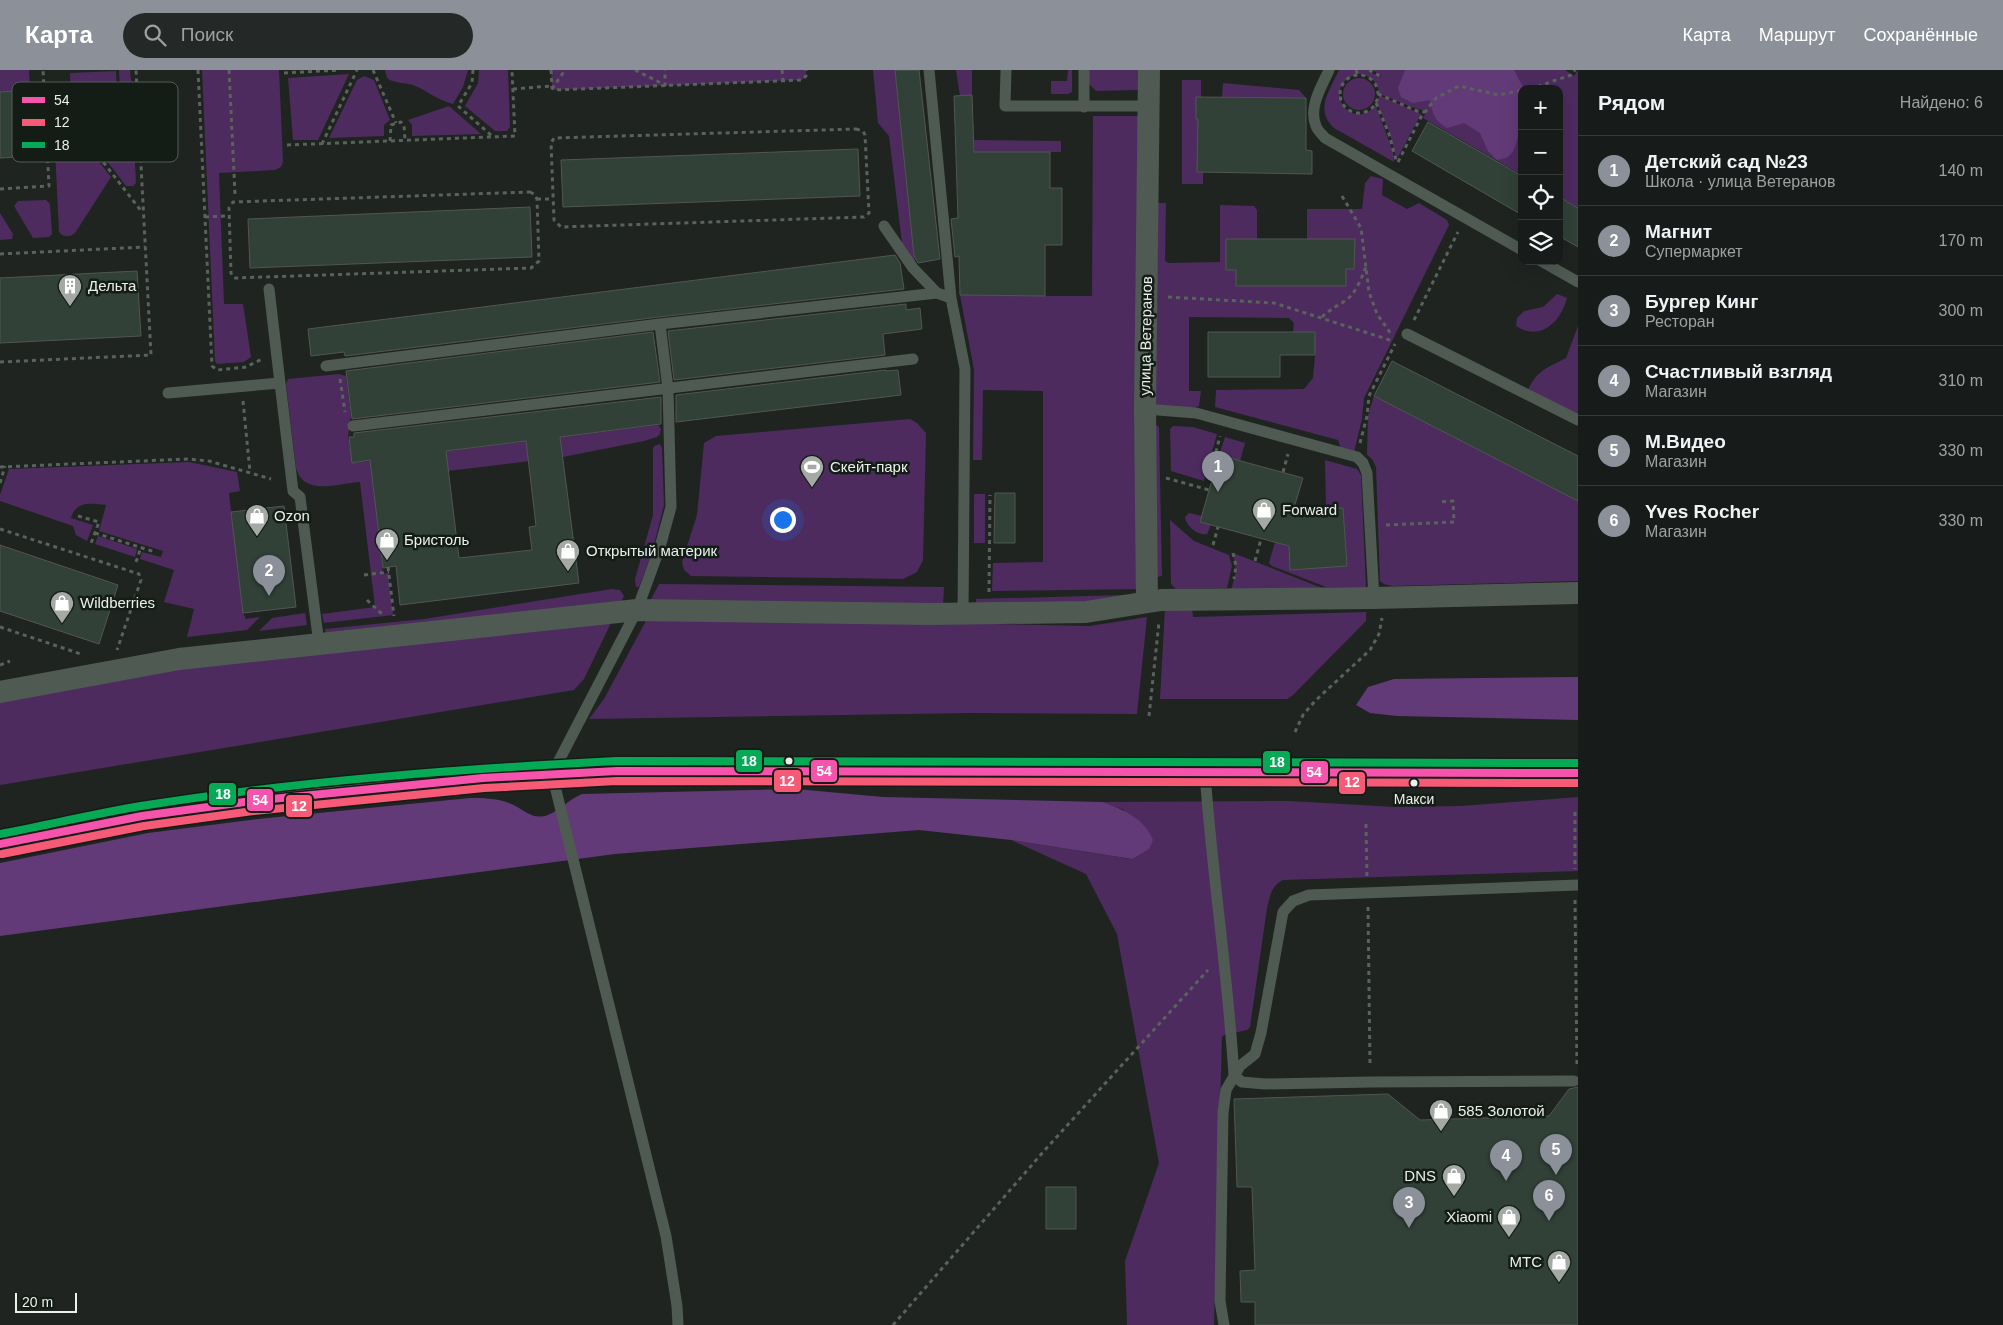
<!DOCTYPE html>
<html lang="ru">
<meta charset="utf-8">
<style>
:root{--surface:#171b19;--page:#242826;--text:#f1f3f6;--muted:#9ea1a2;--line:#363938;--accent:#8c9099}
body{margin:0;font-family:Arial,sans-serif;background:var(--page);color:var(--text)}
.controls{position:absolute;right:15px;top:15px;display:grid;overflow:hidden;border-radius:10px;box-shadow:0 5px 20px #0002}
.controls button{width:45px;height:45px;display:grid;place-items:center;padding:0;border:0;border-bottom:1px solid var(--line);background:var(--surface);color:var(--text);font:25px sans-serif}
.scale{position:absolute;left:15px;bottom:12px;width:62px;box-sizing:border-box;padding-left:5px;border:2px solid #ebf0ec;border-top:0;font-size:14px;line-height:18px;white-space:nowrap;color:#ebf0ec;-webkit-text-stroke:4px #141c16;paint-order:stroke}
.you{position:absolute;left:782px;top:449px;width:18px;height:18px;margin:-12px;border:4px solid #fff;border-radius:50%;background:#1a73e8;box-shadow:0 0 0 8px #1a73e833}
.badge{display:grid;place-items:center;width:32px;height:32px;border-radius:50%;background:var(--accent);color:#fff;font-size:16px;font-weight:700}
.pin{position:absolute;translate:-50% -41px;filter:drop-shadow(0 1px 2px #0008)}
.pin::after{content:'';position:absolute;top:26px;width:18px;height:15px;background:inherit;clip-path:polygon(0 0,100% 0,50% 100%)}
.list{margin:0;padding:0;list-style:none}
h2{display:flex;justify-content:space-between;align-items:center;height:65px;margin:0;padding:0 20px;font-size:21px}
h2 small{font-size:16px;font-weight:400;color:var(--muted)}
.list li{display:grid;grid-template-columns:32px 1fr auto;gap:15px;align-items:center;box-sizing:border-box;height:70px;padding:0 20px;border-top:1px solid var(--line)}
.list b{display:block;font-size:19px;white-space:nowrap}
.list p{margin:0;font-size:16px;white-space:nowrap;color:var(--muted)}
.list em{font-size:16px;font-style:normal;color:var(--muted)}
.icon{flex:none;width:28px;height:28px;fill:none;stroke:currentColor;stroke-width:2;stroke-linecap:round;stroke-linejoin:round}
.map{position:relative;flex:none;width:1578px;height:1255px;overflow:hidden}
header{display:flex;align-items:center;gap:30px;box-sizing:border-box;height:70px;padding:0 25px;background:var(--accent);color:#fff}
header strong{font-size:24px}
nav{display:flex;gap:28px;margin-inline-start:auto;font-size:18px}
.search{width:350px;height:45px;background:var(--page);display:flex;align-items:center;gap:12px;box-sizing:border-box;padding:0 18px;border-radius:28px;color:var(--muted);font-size:19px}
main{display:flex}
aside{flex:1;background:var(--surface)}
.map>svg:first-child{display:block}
.green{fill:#4d2b5f}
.forest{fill:#623a78}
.building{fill:#314138;stroke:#515652;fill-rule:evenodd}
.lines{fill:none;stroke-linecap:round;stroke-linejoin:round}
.path{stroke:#5a625c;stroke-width:3;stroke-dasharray:4 4;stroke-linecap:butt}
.service{stroke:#4f5a53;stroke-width:11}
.minor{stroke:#4f5a53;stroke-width:22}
.primary{stroke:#56655c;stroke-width:28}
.bus-1-casing{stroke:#141c16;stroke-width:11}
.bus-2-casing{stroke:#141c16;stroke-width:11}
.bus-3-casing{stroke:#141c16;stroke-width:11}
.bus-1{stroke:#f653ac;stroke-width:8}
.bus-2{stroke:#f75a77;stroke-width:8}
.bus-3{stroke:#06aa56;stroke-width:8}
.bus-dot{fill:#ebf0ec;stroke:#141c16;stroke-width:2}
.labels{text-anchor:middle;stroke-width:5;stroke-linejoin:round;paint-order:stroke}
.bus-label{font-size:14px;fill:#ebf0ec;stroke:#141c16}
.poi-label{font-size:15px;fill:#ebf0ec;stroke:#141c16;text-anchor:start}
.street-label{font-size:15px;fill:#ebf0ec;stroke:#141c16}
.key{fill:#141c16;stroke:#545c56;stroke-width:1}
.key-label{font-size:14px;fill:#ebf0ec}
.line-badge{stroke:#141c16;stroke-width:2}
.badge-label{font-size:14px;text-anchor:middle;font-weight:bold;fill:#fff}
</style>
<header>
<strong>Карта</strong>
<div class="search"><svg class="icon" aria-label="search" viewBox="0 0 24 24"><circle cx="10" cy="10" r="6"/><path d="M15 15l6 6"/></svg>Поиск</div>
<nav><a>Карта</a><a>Маршрут</a><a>Сохранённые</a></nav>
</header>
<main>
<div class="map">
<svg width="1578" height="1255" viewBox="0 0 1578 1255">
<rect width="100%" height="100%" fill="#1f2421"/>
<!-- green -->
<path class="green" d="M0,0H29L30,20L0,22Z
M119,0H130C131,14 137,35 121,41Z
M202,0H279L283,92L281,97L275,100L219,103L224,234H243L251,287L244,292L217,294L215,291Z
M385,0H468L463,17L453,34C435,29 428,21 413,15C406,13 396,13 390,10C386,8 386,4 385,0Z
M479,0H508L510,57L507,61H495L465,36L478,13Z
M551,0H806V5L802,10L554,20L552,18Z
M873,0H895L915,193L902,173L889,66L878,53Z
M956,0H972V25L960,26Z
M1068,0H1072V22L1068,24H1051V11H1067Z
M1087,0H1143L1140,20L1096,21L1088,13Z
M1339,0H1355L1357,3C1352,7 1345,9 1342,15C1334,30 1347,46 1362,44C1368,43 1372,39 1376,36L1393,82L1394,92L1334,58C1314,40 1330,20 1339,0Z
M1357,0H1367L1380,7L1381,5L1372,0H1565L1574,6L1578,0V138L1559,127V19H1522V105L1423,48L1426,43L1425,41L1412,37L1380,24C1377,12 1372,6 1359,4Z
M116,1L118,38L72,41L70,3Z
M349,4L318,70H293L288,8Z
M364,6L374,10L390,50L384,55V66L329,68L355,14L357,10Z
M1343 24a16 16 0 1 1 32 0a16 16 0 1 1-32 0Z
M1182,10H1201V27H1196V49H1203V114H1182Z
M1223,13L1299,20L1306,28L1222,27Z
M1379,25L1421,44L1398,87H1396L1390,64L1377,34Z
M449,36L481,64L412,66V55L408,50Z
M1093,46H1140L1142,519L992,521L993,493L1043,492V321L983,320L982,390H973L974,300L960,225L979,224L974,70L1061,71V82H989V226H1092Z
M124,50L129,51L133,55L136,113L133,116H126L79,54L80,52Z
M62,52L70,55L111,107L75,163C70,167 64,168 59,162L54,58L56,55Z
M1371,106L1383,109L1382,125L1407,139L1419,133L1447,150L1449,155L1364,328L1362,349L1354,382L1341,379L1338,370L1215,337L1216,320L1304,319L1313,308L1315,285L1293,262L1294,253L1289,248L1189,247V321H1201L1199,336L1192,338L1154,336L1158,133H1166L1165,191L1169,193L1220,192V135L1254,136L1257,140V169H1226V199L1236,200V215L1346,216V199H1354V169H1307V139H1362L1365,113Z
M46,130L50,134L52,164L49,167L33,168L14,136L18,131Z
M0,143L13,164L12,169L0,170Z
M1557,224L1567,228C1561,252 1540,272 1516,256L1517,248L1524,241L1543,237Z
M1578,256V346L1528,320C1537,300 1547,298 1566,288Z
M339,304L346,306L351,346L348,367L353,393L658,355L661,359L660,364L657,367L644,371L563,387L373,410L383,504L388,503L393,545L324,553L322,544L375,537L360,412C339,413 304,427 296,398L286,314L288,309Z
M1374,326L1578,431V511L1392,516L1384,514L1380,511L1376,397L1372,389L1367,385L1368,345Z
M910,349L917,353L926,363L923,490L917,502L903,509L691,506L684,500L682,492L697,445L704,373L716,366Z
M1155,354L1159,357L1162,506L1151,508Z
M1173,356L1193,357L1217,364L1204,411L1171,401L1170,359Z
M1225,367L1245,373L1240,391L1219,385Z
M660,374L662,378L664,435L652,483L639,517H636L635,509L653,445V379L654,376Z
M1325,390L1357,399L1361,405L1366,517H1326L1272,496L1269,493L1275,472L1347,496L1343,438L1326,439Z
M189,392L237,402L240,421L229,423L243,543L246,549L260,547L247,560L187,567L194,539L164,532L174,500L140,489L142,482L161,487L163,481L99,461L106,435C90,433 76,431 71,448L93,455L87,471L76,465L73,456L0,431V425L9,399Z
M974,424H985V473H974Z
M1189,443L1202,446L1211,455L1207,464C1198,466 1186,456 1185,447Z
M1170,450L1194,471L1229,485L1232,496L1227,518L1176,519L1171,514Z
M98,466L137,479L135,487L95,474Z
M1233,483L1327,520L1231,521L1236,501Z
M659,514L944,517L943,537L649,533Z
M612,519L620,520L624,526L584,609L574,620L0,715V616L326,564L325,559L424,549Z
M1125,525L1121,531L976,538V529Z
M1165,538L1192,539L1193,547L1366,542V551L1293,625L1287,629H1160Z
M305,543L307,555L259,561L272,548Z
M648,547L1090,556L1147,547L1137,644L970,643L589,649L604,629Z
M1578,727V801L1283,810C1271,816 1270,826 1267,838L1250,957L1247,960L1224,965L1222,967L1214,1255H1127L1125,1191L1159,1093L1117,864L1086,804L1011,770L1131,789L1124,740L1103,732L1290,731L1395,737L1461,736Z"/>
<!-- forest -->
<path class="forest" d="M1405,0H1514L1524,19H1522C1522,33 1521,73 1511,84C1508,88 1503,89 1497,90L1488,81L1480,63L1464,53L1447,58C1434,50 1433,44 1430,30L1413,33L1401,27L1398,18Z
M1578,607V650L1397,646L1370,643L1356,635L1368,617L1394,609Z
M796,719L883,727L1103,732C1124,740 1144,748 1153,770L1149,779L1132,789L1011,770L919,760L615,784L0,866V793L148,763L258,749L470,728C483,728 495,728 509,733C523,738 531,751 548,745C561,740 569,729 582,724Z"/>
<!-- building -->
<path class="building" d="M895,0H919L940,189L918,193L914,186Z
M30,20L34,86L0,88V22Z
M972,25L974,82H1050V118H1062V175H1045V226L960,225L959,186L955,187L951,149L958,148L954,26Z
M1196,27L1306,28V80L1312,81V104L1197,102L1198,49H1196Z
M1428,52L1522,106V145L1412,81Z
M858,79L860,126L563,137L561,90Z
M1559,127L1578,138V177L1559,166Z
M530,137L532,187L250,198L248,149Z
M1226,169H1355L1354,199H1346V216H1236V200H1226Z
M895,185L900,193L904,219L659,247L345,286L344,282L311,286L308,259Z
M137,201L141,266L0,273V208Z
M906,234V240L920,238L922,259L883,264L885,285L674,310L668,261Z
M653,262L660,312L352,349L346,301Z
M1208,262H1315V285H1280V307H1208Z
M1392,291L1578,386V431L1374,326Z
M886,300V301L898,300L901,325L676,352V325Z
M661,327V354L560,367L579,513L400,535L396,496L383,498L370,390L352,393L349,367H354V363ZM526,371L536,456L529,457L532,480L459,488L446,381Z
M1219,385L1303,408L1293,441L1343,438L1347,496L1290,500L1289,476L1200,452Z
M995,423H1015V473H994Z
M284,436L296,537L243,543L231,442Z
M0,475L118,515L99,574L0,541Z
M1578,1017V1255H1255V1232H1241L1240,1201L1255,1200L1252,1117H1237L1234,1029L1388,1024L1420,1050L1549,1046L1569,1019Z
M1046,1117H1076V1159H1046Z"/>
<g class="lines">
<!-- path -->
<path class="path" d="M198,0L212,296L217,300L246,297L262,289
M229,0L235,124
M373,0L396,53
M473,0L472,13L458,36L492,66
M551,0L552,18L554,20L802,10L806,6V0
M635,0L665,15V0
M782,0L783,11
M1356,0L1358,5
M1369,0L1380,6
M284,3L340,0
M1340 24a19 19 0 1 1 38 0a19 19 0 1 1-38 0Z
M513,19L551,16
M552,19L565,0
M1530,19L1571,5L1575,0
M1378,24L1417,41L1425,42
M1376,33L1389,64L1396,90
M69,48L142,142
M46,49L138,44
M856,59L863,61L865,65L869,143L864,147L561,157L554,150L551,73L554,68Z
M390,71L391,55L401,52L404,55L405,70
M322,74L357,0
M287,75L515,66L512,0
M1398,92L1421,47L1436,28L1459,16L1499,25L1522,20
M0,119L49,116L43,0
M530,122L534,124L537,129L539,191L531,198L235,208L233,207L231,203L229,138L233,132Z
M1342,126L1361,158L1369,222L1377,244L1391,264
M537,129H553
M205,147L225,146
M0,184L145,177
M1168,227L1274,233L1393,271
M1322,247C1329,240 1337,236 1345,231C1356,223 1361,209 1366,197
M1414,250L1458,162
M0,292L151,285L136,0
M340,309L345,342
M243,331L250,402
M1360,373L1367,346L1369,326L1395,274
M1214,390L1220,366
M0,397L188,389L209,391L271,409
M1283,402L1288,384
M1166,408L1209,420
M0,413L5,396
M78,446L99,452L90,476
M1386,455L1454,452L1453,431L1440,432
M0,459L139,504L141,510L117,580
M95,463L155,482
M1213,475L1218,457
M1233,483L1236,496L1234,509
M1255,491L1261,469
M136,492L141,477
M388,497L394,546
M364,505L389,502
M989,522L990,425
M367,530L384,546
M0,557L81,584
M0,595L10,591
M1149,646L1159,552
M1295,662L1303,645L1315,631L1370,580L1379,564L1382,548
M1575,742V799
M1366,754L1367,808
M1575,830L1577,997
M1368,837L1370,996
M893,1255L1044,1081L1208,900"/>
<!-- service -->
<path class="service" d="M1006,0L1005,36H1148
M1329,0C1322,16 1308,37 1316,56C1317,60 1322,64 1325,68L1522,180
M1084,37V0
M884,156L913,198L937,223
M1541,191L1578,212
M269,219L280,313
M951,228L965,299L963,544
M660,254L668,319L671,437L660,477L637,540L552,704L666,1166L677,1236L678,1255
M1407,264L1578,350
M326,296L660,254L937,223L951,228L929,0
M168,323L280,313L293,421L300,427L319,574
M1145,339L1196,343L1357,387L1363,393L1367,403L1374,528
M353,356L913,289
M1205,703C1212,804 1228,904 1234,1006L1242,1012L1265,1014L1371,1012L1574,1011
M1224,1255L1220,1231L1223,1043L1226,1020L1240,996L1255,984L1261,963L1283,842L1293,831L1309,825L1578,815"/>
<!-- minor -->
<path class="minor" d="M1147,532L1145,339L1149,0
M0,622L179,589L637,540L930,544L1086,542L1161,530L1374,528L1578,523"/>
<!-- primary -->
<path class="primary" d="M0,774L142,746L252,731L483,708L617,701L1578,703"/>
<!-- bus-1 casing -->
<g class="bus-1-casing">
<path id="bus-1" d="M0,774L142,746L252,731L483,708L617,701L1578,703"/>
</g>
<!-- bus-2 casing -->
<g class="bus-2-casing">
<path id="bus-2" d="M2,784L144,756L253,741L484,718L617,711L1578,713"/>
</g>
<!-- bus-3 casing -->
<g class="bus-3-casing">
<path id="bus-3" d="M0,764C47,755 94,744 141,736C298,711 458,699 616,691L1578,693"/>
</g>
<!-- bus-1 -->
<use href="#bus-1" class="bus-1"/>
<!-- bus-2 -->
<use href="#bus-2" class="bus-2"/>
<!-- bus-3 -->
<use href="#bus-3" class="bus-3"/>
</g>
<!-- icons -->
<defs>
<g id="building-pin" transform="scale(1.25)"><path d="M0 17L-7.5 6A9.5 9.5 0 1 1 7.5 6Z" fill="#a4a9a5" stroke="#141c16"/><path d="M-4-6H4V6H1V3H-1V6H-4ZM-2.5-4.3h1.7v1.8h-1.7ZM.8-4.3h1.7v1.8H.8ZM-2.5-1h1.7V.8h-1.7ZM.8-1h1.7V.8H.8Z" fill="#fff"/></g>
<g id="stadium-pin" transform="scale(1.25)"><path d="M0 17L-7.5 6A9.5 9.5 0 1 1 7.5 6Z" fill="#a4a9a5" stroke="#141c16"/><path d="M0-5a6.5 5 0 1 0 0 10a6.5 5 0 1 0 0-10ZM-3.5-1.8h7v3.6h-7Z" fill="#fff"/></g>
<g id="shop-pin" transform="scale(1.25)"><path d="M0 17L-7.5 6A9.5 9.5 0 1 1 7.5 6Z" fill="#a4a9a5" stroke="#141c16"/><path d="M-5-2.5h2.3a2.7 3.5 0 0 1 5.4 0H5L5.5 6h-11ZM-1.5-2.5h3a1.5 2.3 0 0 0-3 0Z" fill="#fff"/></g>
</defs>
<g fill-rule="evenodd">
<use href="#building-pin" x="70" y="216"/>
<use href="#stadium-pin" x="812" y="397"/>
<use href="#shop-pin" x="1264" y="440"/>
<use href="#shop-pin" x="257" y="446"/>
<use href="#shop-pin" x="387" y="470"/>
<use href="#shop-pin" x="568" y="481"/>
<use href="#shop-pin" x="62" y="533"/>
<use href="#shop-pin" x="1441" y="1041"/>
<use href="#shop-pin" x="1454" y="1106"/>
<use href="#shop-pin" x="1509" y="1147"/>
<use href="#shop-pin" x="1559" y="1192"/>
</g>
<!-- markers -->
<g class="bus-dot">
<circle cx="789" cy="691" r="4.5"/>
<circle cx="1414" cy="713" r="4.5"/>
</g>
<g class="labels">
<!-- bus labels -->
<g class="bus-label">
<text x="1414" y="734">Макси</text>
</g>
<!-- poi labels -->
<g class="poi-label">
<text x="88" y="221">Дельта</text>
<text x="830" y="402">Скейт-парк</text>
<text x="1282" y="445">Forward</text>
<text x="274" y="451">Ozon</text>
<text x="404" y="475">Бристоль</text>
<text x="586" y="486">Открытый материк</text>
<text x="80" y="538">Wildberries</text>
<text x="1458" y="1046">585 Золотой</text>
<text x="1436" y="1111" text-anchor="end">DNS</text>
<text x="1492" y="1152" text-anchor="end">Xiaomi</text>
<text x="1542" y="1197" text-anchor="end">МТС</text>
</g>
<!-- street labels -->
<g class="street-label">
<text transform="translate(1146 266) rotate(-89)" y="5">улица Ветеранов</text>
</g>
</g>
<!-- legend -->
<rect x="12" y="12" width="166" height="80" rx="8" class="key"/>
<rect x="22" y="27" width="23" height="6" fill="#f653ac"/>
<rect x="22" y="49" width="23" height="7" fill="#f75a77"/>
<rect x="22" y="72" width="23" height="6" fill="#06aa56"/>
<g class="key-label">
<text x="54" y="35">54</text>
<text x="54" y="57">12</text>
<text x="54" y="80">18</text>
</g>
<g class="line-badge">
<rect x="735" y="679" width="28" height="24" rx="5" fill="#06aa56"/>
<rect x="1262" y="680" width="29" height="24" rx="5" fill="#06aa56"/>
<rect x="810" y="689" width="28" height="24" rx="5" fill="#f653ac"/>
<rect x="1300" y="690" width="29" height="24" rx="5" fill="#f653ac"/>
<rect x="773" y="699" width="29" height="24" rx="5" fill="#f75a77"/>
<rect x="1338" y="701" width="28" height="24" rx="5" fill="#f75a77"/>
<rect x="208" y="712" width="29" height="24" rx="5" fill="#06aa56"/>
<rect x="246" y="718" width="28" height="24" rx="5" fill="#f653ac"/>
<rect x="285" y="724" width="28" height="24" rx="5" fill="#f75a77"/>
</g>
<g class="badge-label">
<text x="749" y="696">18</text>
<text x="1277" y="697">18</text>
<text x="824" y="706">54</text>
<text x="1314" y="707">54</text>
<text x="787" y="716">12</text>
<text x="1352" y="717">12</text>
<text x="223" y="729">18</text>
<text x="260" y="735">54</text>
<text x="299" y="741">12</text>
</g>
</svg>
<div class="controls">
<button>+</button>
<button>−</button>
<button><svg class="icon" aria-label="locate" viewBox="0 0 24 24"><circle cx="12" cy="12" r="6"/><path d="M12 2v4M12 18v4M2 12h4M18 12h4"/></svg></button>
<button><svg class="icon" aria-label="layers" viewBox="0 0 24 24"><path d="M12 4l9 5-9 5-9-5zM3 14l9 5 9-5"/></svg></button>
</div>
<div class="scale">20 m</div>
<div class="you"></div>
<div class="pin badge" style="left:1218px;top:422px">1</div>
<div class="pin badge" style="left:269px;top:526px">2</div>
<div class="pin badge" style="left:1409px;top:1158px">3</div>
<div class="pin badge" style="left:1506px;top:1111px">4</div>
<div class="pin badge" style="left:1556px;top:1105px">5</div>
<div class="pin badge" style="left:1549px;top:1151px">6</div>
</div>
<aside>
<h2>Рядом<small>Найдено: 6</small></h2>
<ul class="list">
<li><span class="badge">1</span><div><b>Детский сад №23</b><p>Школа · улица Ветеранов</p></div><em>140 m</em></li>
<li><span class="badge">2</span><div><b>Магнит</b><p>Супермаркет</p></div><em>170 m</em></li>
<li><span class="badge">3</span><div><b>Бургер Кинг</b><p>Ресторан</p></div><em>300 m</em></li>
<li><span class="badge">4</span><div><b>Счастливый взгляд</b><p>Магазин</p></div><em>310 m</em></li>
<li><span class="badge">5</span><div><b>М.Видео</b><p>Магазин</p></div><em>330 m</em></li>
<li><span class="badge">6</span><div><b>Yves Rocher</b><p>Магазин</p></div><em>330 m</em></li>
</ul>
</aside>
</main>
